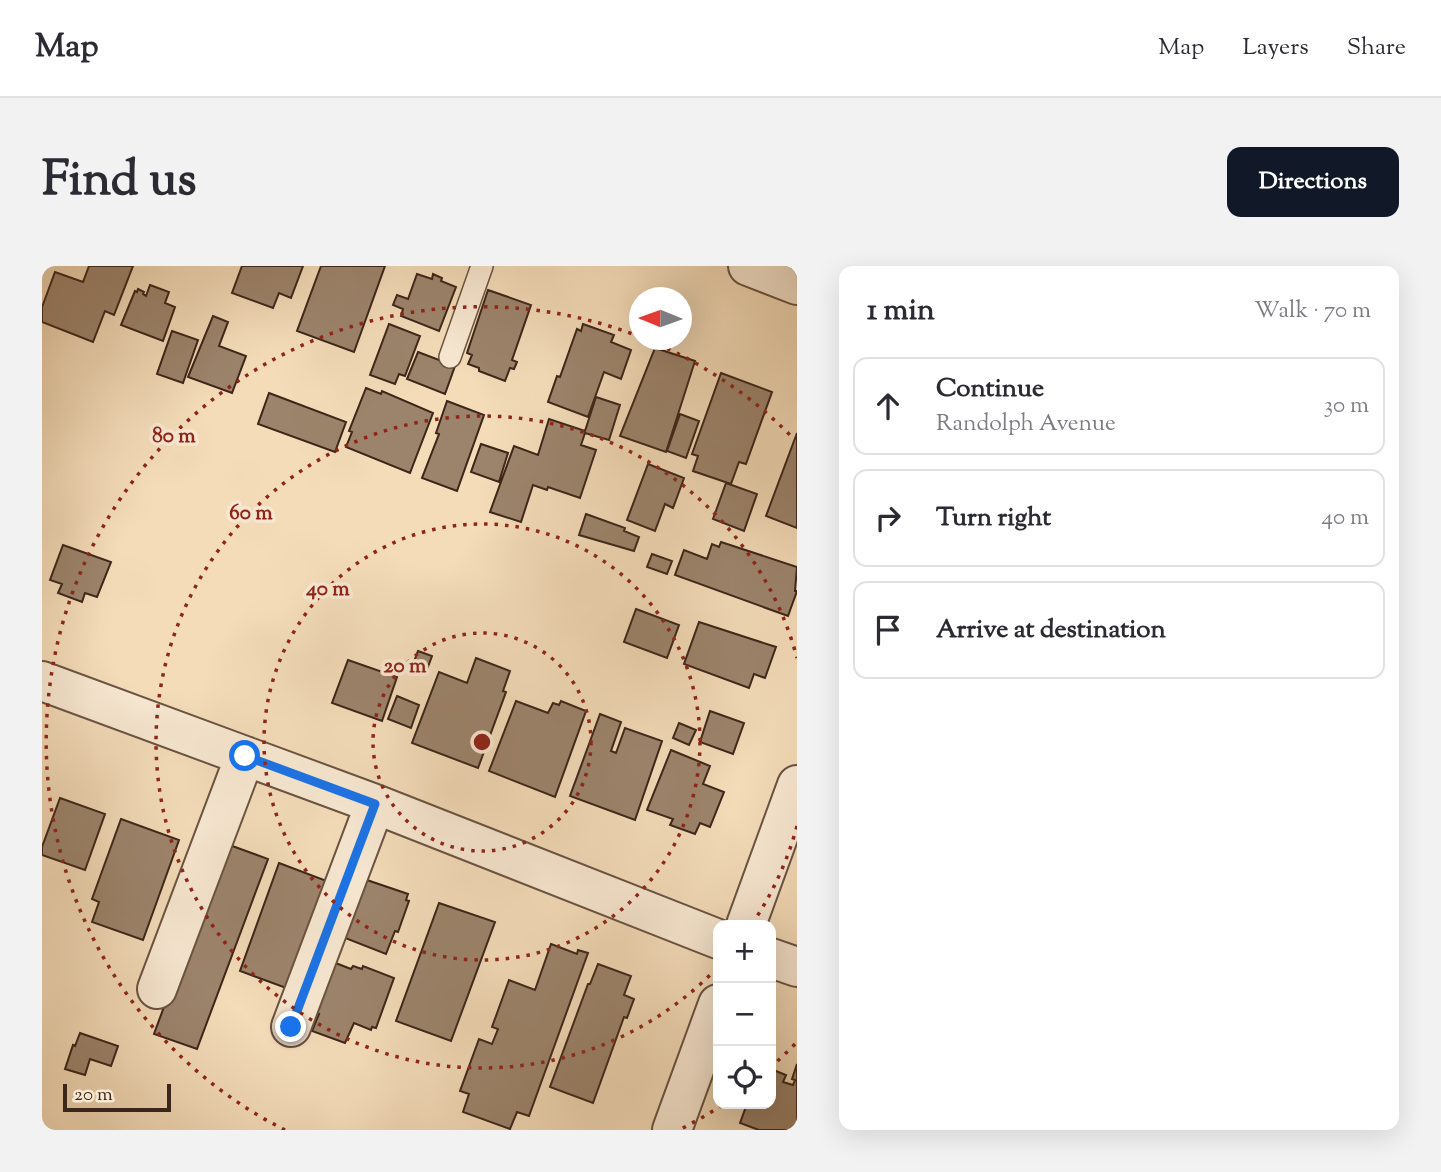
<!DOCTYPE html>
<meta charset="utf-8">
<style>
:root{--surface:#fff;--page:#f2f2f3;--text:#2b2b33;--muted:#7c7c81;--line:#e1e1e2;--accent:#111827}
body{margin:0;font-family:"Sorts Mill Goudy",serif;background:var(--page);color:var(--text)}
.controls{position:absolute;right:21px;bottom:21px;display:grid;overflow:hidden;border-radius:14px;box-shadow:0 7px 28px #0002}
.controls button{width:63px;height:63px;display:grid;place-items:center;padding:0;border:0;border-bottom:2px solid var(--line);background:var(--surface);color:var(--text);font:35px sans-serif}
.compass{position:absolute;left:587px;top:21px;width:63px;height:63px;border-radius:50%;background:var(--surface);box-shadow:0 7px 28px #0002;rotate:271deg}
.scale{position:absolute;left:21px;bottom:18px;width:108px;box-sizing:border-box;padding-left:7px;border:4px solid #3c2519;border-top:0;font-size:19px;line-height:24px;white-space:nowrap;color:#3c2519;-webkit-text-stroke:5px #f8e8d2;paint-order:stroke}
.stop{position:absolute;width:21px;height:21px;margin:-16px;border:5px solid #1a73e8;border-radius:50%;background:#fff}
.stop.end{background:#1a73e8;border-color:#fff;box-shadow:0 2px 7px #0008}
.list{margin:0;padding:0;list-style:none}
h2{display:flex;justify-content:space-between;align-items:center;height:91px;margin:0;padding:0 28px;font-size:30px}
h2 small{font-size:23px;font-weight:400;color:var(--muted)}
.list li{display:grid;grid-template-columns:46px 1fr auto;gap:21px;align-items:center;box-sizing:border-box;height:98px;margin:0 14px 14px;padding:0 14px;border:2px solid var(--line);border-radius:14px}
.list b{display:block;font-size:26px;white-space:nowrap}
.list p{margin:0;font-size:23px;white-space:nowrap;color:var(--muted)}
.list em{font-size:23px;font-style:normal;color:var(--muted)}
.icon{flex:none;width:38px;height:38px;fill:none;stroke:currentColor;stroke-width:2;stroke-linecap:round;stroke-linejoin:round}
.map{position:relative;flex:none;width:755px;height:864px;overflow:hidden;border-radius:14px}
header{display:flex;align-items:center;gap:42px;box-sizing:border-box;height:98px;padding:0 35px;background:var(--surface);border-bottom:2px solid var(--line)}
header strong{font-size:33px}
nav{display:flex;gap:38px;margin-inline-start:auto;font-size:24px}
.intro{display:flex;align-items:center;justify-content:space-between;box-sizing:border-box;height:168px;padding:0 42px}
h1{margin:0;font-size:49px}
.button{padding:18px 32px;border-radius:14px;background:var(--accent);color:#fff;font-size:24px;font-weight:700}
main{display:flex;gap:42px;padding:0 42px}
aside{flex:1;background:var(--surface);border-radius:14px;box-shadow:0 7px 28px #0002}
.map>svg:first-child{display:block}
.building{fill:#9c846c;stroke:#3c2519;stroke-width:2}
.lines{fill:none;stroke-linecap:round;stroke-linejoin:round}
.lane-casing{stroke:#6a5341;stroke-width:24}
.street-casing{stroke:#6a5341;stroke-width:42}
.lane{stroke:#f8e8d2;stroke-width:21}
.street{stroke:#f8e8d2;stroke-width:38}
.route{stroke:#1a73e8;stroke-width:9}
.ring{fill:none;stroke:#8f2418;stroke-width:3.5;stroke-dasharray:3.5 7}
.centre{fill:#8f2418;stroke:#f8e8d2;stroke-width:3.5}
.ring-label{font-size:21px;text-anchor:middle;font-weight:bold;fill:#8f2418;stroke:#f8e8d2;stroke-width:7;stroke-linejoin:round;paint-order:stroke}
</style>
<header>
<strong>Map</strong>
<nav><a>Map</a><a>Layers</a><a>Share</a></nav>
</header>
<div class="intro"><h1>Find us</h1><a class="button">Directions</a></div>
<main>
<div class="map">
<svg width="755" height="864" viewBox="0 0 755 864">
<rect width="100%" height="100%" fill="#f4dcb9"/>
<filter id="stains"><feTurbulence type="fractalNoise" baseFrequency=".00286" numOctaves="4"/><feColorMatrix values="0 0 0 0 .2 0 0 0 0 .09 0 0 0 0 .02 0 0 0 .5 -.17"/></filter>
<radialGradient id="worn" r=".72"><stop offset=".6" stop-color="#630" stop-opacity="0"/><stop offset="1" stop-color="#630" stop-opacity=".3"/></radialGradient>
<!-- building -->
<path class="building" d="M47,0H91L72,49L63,45L51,76L0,56V41L13,6L41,16Z
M200,0H261L249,32L237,27L231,42L190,27Z
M279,0H343L312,86L255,65Z
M375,8L390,13L391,8L400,12L399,15L414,21L397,65L359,50L361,43L351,39L355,29L366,33Z
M108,19L127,26L123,37L133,41L121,75L79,59L93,25L95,26L96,23L102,26L101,28L104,30Z
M446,24L489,39L470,94L475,96L472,103L468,102L463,115L437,105V102L426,98L430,89L425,87Z
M171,50L186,56L177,80L204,90L190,127L146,111Z
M347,58L378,70L363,110L357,108L353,118L328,109Z
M541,58L572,69L569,76L589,84L579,113L562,106L546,151L506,136L515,110L518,111L535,63L539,65Z
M130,65L156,74L141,117L115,108Z
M613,82L653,95L624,186L578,170Z
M376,86L413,100L403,128L365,113Z
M679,107L730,126L704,198L697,196L689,218L651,205L656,190L650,188Z
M324,122L339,128L340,125L391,147L368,207L304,181L310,166L307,165Z
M227,127L304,156L293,186L216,158Z
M554,131L578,139L567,174L543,167L539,179L554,184L538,232L506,221L505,224L491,219L479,256L448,246L472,180L496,189L507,153L543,165Z
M405,135L442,149L415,225L380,212L397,168L394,167Z
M638,148L657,155L644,192L625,185Z
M755,167V262L724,250Z
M439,178L466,187L457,216L429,206Z
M606,198L642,212L631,242L623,238L613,265L585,254Z
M684,217L715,228L702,265L671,253Z
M544,248L583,262L582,265L597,271L592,285L537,269Z
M679,276L755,301L753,325H755L746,350L633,309L642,284L665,293L670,278L677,281Z
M21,279L69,296L55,331L43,327L40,336L16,327L20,318L8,314Z
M610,288L630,295L625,308L605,301Z
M594,343L637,359L625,392L582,376Z
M657,356L734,381L723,412L712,408L707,422L642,398Z
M376,385L390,390L384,406L370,401Z
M434,392L468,405L461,425L464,426L436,502L370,477L397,406L425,417Z
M306,394L355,411L340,455L290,437Z
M355,430L377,439L369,462L346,453Z
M474,435L506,447L511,437L517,439L519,435L544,445L513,531L447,505Z
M668,445L702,457L691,488L658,476Z
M558,448L579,456L569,485L574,487L583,462L620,475L593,554L528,530Z
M637,457L654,464L647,479L631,472Z
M629,484L668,500L661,518L682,526L668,561L658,557L653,568L628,559L631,553L605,544Z
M18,532L63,548L43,604L0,589V581Z
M79,553L137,574L101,674L50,656L57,636L50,633Z
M182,577L226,593L155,783L112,768Z
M237,597L290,617L255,726L198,705Z
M319,612L366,628L364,634L367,635L356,666L353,665L344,688L298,670Z
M397,637L453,656L409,775L354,755Z
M509,678L535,688L536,684L546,687L487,850L475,846L468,863L421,846L427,828L418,825L437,773L450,778L456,763L450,761L467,714L493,724Z
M291,696L309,703L311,700L320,703L321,700L352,712L334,762L330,761L329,764L312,757L303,777L270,765L277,748L273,747Z
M556,698L589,710L582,729L592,733L585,752L582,751L551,837L508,821L546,718H548Z
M38,767L76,780L69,800L48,793L43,809L23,803L31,779L33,780Z
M755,798V864H717L698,857L705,838H729V803L744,809L741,816L751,819L753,814L750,813Z"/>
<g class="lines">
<!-- lane casing -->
<g class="lane-casing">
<path id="lane" d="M408,91L440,0"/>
</g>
<!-- street casing -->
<g class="street-casing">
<path id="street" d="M706,0L755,19
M0,415L333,538L676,673
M704,659L755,519
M729,692L755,701
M115,723L203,490
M249,761L333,538
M630,864L676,738"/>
</g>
<!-- lane -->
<use href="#lane" class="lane"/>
<!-- street -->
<use href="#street" class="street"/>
</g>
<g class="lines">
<!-- route -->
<path class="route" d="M203,490L333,538L249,761"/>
</g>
<!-- distance rings -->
<g class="ring">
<circle cx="440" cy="476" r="109"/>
<circle cx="440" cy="476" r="218"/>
<path d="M755 560A326 326 0 0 1 710 658M675 702A326 326 0 1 1 755 392"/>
<path d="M753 778A435 435 0 0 1 731 799M680 839A435 435 0 0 1 637 864M243 864A435 435 0 0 1 596 70M606 74A435 435 0 0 1 753 174"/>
</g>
<circle cx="440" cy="476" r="10" class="centre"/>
<g class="ring-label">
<text x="132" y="176">80 m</text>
<text x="209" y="253">60 m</text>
<text x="286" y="329">40 m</text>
<text x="363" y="406">20 m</text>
</g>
<rect width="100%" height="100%" filter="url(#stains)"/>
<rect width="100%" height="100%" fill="url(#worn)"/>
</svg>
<div class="controls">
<button>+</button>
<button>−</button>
<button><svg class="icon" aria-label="locate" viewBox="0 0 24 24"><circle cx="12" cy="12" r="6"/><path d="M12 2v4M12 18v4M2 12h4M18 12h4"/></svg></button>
</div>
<svg class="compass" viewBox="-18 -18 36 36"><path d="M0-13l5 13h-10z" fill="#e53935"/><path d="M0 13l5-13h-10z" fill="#7c7c81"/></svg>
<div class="scale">20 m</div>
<div class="stop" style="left:203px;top:490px"></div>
<div class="stop end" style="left:249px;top:761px"></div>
</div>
<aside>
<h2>1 min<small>Walk · 70 m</small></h2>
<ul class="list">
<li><svg class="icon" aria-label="ahead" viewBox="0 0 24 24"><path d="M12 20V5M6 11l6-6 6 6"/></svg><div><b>Continue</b><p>Randolph Avenue</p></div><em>30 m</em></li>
<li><svg class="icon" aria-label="right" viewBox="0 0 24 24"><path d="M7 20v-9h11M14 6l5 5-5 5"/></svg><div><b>Turn right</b></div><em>40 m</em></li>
<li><svg class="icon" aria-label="arrive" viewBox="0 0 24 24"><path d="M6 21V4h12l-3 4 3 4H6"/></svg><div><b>Arrive at destination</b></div></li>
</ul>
</aside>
</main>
